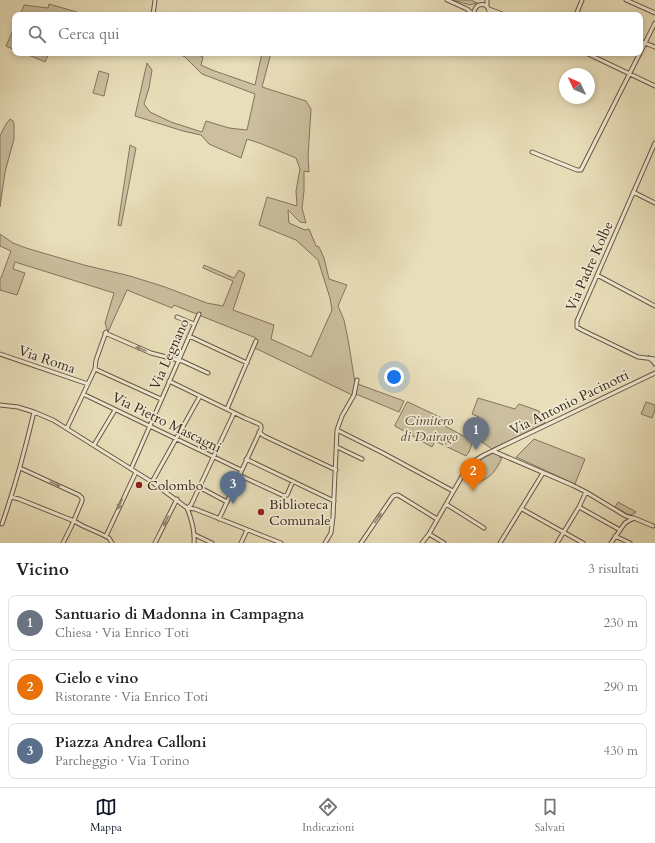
<!DOCTYPE html>
<html lang="it">
<meta charset="utf-8">
<style>
:root{--surface:#fff;--page:#f6f6f6;--text:#222;--muted:#767676;--line:#e0e0e0;--accent:#111827}
body{margin:0;font-family:Cardo,serif;background:var(--page);color:var(--text)}
.compass{position:absolute;left:559px;top:68px;width:36px;height:36px;border-radius:50%;background:var(--surface);box-shadow:0 2px 6px #0003;rotate:314deg}
.you{position:absolute;left:394px;top:377px;width:14px;height:14px;margin:-10px;border:3px solid #fff;border-radius:50%;background:#1a73e8;box-shadow:0 0 0 6px #1a73e833}
.badge{display:grid;place-items:center;width:26px;height:26px;border-radius:50%;background:var(--accent);color:#fff;font-size:13px;font-weight:700}
.pin{position:absolute;translate:-50% -33px;filter:drop-shadow(0 1px 2px #0008)}
.pin::after{content:'';position:absolute;top:21px;width:14px;height:12px;background:inherit;clip-path:polygon(0 0,100% 0,50% 100%)}
.list{margin:0;padding:0;list-style:none}
h2{display:flex;justify-content:space-between;align-items:center;height:52px;margin:0;padding:0 16px;font-size:17px}
h2 small{font-size:13px;font-weight:400;color:var(--muted)}
.list li{display:grid;grid-template-columns:26px 1fr auto;gap:12px;align-items:center;box-sizing:border-box;height:56px;margin:0 8px 8px;padding:0 8px;border:1px solid var(--line);border-radius:8px}
.list b{display:block;font-size:15px;white-space:nowrap}
.list p{margin:0;font-size:13px;white-space:nowrap;color:var(--muted)}
.list em{font-size:13px;font-style:normal;color:var(--muted)}
.icon{flex:none;width:22px;height:22px;fill:none;stroke:currentColor;stroke-width:2;stroke-linecap:round;stroke-linejoin:round}
.map{position:relative;flex:none;width:655px;height:543px;overflow:hidden}
.search{position:absolute;background:var(--surface);box-shadow:0 2px 6px #0003;left:12px;right:12px;top:12px;height:44px;display:flex;align-items:center;gap:10px;box-sizing:border-box;padding:0 14px;border-radius:8px;color:var(--muted);font-size:15px}
.sheet{height:244px;background:var(--surface)}
nav{display:flex;justify-content:space-around;align-items:center;box-sizing:border-box;height:56px;border-top:1px solid var(--line);background:var(--surface);font-size:11px;color:var(--muted)}
nav a{display:grid;justify-items:center;gap:2px}
nav .on{color:var(--accent)}
.map>svg:first-child{display:block}
.green{fill:#cbbf9f;stroke:#84745e}
.lines{fill:none;stroke-linecap:round;stroke-linejoin:round}
.minor-casing{stroke:#685745;stroke-width:5}
.minor{stroke:#f0ead2;stroke-width:3}
.oneway{fill:#968a78}
.poi-dot{fill:#8f2418;stroke:#f0ead2;stroke-width:1.5}
.labels{text-anchor:middle;stroke-width:3.5;stroke-linejoin:round;paint-order:stroke}
.street-label{font-size:14px;fill:#3d2a1e;stroke:#f0ead2}
.park-label{font-size:14px;font-style:italic;fill:#594838;stroke:#f0ead2}
.poi-label{font-size:14px;fill:#3d2a1e;stroke:#f0ead2;text-anchor:start}
</style>
<div class="map">
<svg width="655" height="543" viewBox="0 0 655 543">
<rect width="100%" height="100%" fill="#e8deb9"/>
<filter id="stains"><feTurbulence type="fractalNoise" baseFrequency=".005" numOctaves="4"/><feColorMatrix values="0 0 0 0 .2 0 0 0 0 .09 0 0 0 0 .02 0 0 0 .5 -.17"/></filter>
<radialGradient id="worn" r=".72"><stop offset=".6" stop-color="#630" stop-opacity="0"/><stop offset="1" stop-color="#630" stop-opacity=".3"/></radialGradient>
<!-- green -->
<path class="green" d="M453,0H471L477,3L470,5Z
M49,4L80,13L83,15H20L24,5L48,8Z
M15,26V50L6,46Z
M24,53H49L45,62Z
M177,53H194L203,57L201,65L212,70L255,85L262,53H271L262,87L306,101L311,109L308,157L309,172L304,171V191L302,208L306,223L300,222L288,210L289,223L305,230L309,229L316,246L319,247L324,258L329,279L347,285L338,306L344,320L348,339L355,383L404,401L399,412L356,394L352,395L255,348L256,345V338L174,305L172,308L127,290L108,332L105,323L114,293L15,262L13,269L25,273L17,295L0,290V278H1L11,251L0,246V234L13,243L26,248L84,265L130,276L165,287L207,303L223,306L233,281L203,268L204,265L234,278L239,270L245,274L233,310L274,325L271,339L311,357L332,310L330,298L318,260L296,240L259,225L267,197L297,206L296,191L300,169L296,158L262,144L247,139L241,158L209,144L201,135L183,131L135,116L147,63L152,70L149,88L144,104L150,112L171,122L202,132L206,121L229,128L247,130L255,94L202,74L185,57Z
M99,71L109,74L104,96L93,93Z
M10,119L13,121L14,124V139L5,172L0,207V136L6,124Z
M130,145L136,148L121,226L118,225Z
M478,398L515,409L519,404L539,411L545,423L492,449L476,438L479,417L472,414Z
M407,402H408L446,420L443,425L473,441L469,452L466,456L435,441L432,447L395,426V425Z
M646,402L655,405V410L652,418L641,414Z
M534,439L585,459L575,484L516,457Z
M493,453L500,456L499,457L502,458C496,470 492,477 479,482L475,480C478,476 480,473 478,468L473,466L468,469L475,462Z
M618,502L636,512L631,515L627,514L615,507Z"/>
<g class="lines">
<!-- minor casing -->
<g class="minor-casing">
<path id="minor" d="M447,0L467,9L474,15
M487,0V6
M626,0L655,13
M489,9L505,15
M153,15L155,0
M474,15C473,1 491,1 489,15
M576,15L582,0
M640,41L655,47
M586,53L655,86
M640,53L655,23
M655,143L577,321V327L582,330L638,357L655,359
M532,152L577,170H581L640,53
M633,192L655,203
M597,275L655,306
M177,317L194,324
M105,333L151,353L182,361L208,373
M189,336L247,363
M0,354L88,384
M649,358L653,361L655,364
M95,369L161,399
M169,381L245,418L259,424L261,426V429L219,519
M83,394L241,470
M0,405L18,407L34,412L53,420L152,482L187,508L195,509L281,543
M227,409L256,341
M67,428L95,369L96,360L106,332
M337,430L383,453L453,491
M259,432L264,436L336,470
M94,445L115,410
M337,447L362,459
M493,451L572,485L586,492L624,515L628,517L634,518L653,526
M246,459L334,501
M20,468L79,495L82,498V501L72,525L63,543
M131,469L199,314
M239,475L284,496L287,495L293,481
M152,482L200,396
M199,487L227,502
M11,497L19,499L74,521L83,526L101,534L109,538L112,543
M446,504L484,528
M579,507L620,530
M187,508L191,505L234,413
M187,508C192,520 195,530 194,543
M522,509L583,543
M2,524C15,487 25,450 34,412
M429,534L444,543
M195,535L212,543
M106,536L136,472
M615,536L630,543
M155,543L177,499
M241,543L247,530
M325,543L331,533L333,517L337,430L342,416L354,395L357,380
M361,543L391,499C393,496 394,495 398,495L437,519
M422,543L429,534L465,471L474,461L484,455L655,373
M500,543L543,473
M557,543L579,507L586,492
M611,543L625,523L634,518"/>
</g>
<!-- minor -->
<use href="#minor" class="minor"/>
</g>
<!-- one-way arrows -->
<defs><path id="oneway-solid" d="M-6-.8H1V-3.2L6.5 0L1 3.2V.8H-6Z"/></defs>
<g class="oneway">
<use href="#oneway-solid" transform="translate(141 349) rotate(-157)"/>
<use href="#oneway-solid" transform="translate(55 484) rotate(24)"/>
<use href="#oneway-solid" transform="translate(120 504) rotate(115)"/>
<use href="#oneway-solid" transform="translate(378 518) rotate(-56)"/>
<use href="#oneway-solid" transform="translate(166 521) rotate(116)"/>
</g>
<!-- markers -->
<g class="poi-dot">
<circle cx="139" cy="485" r="4"/>
<circle cx="261" cy="512" r="4"/>
</g>
<g class="labels">
<!-- street labels -->
<g class="street-label">
<text transform="translate(589 266) rotate(-66)" y="5">Via Padre Kolbe</text>
<text transform="translate(169 354) rotate(-66)" y="5">Via Legnano</text>
<text transform="translate(47 359) rotate(19)" y="5">Via Roma</text>
<text transform="translate(569 402) rotate(-26)" y="5">Via Antonio Pacinotti</text>
<text transform="translate(167 422) rotate(26)" y="5">Via Pietro Mascagni</text>
</g>
<!-- park labels -->
<g class="park-label">
<text x="429" y="425">Cimitero<tspan x="429" dy="16">di Dairago</tspan></text>
</g>
<!-- poi labels -->
<g class="poi-label">
<text x="147" y="490">Colombo</text>
<text x="269" y="509">Biblioteca<tspan x="269" dy="16">Comunale</tspan></text>
</g>
</g>
<rect width="100%" height="100%" filter="url(#stains)"/>
<rect width="100%" height="100%" fill="url(#worn)"/>
</svg>
<svg class="compass" viewBox="-18 -18 36 36"><path d="M0-13l5 13h-10z" fill="#e53935"/><path d="M0 13l5-13h-10z" fill="#767676"/></svg>
<div class="you"></div>
<div class="pin badge" style="left:476px;top:450px;background:#6b7280">1</div>
<div class="pin badge" style="left:473px;top:491px;background:#e8710a">2</div>
<div class="pin badge" style="left:233px;top:504px;background:#5c6f8a">3</div>
<div class="search"><svg class="icon" aria-label="search" viewBox="0 0 24 24"><circle cx="10" cy="10" r="6"/><path d="M15 15l6 6"/></svg>Cerca qui</div>
</div>
<section class="sheet">
<h2>Vicino<small>3 risultati</small></h2>
<ul class="list">
<li><span class="badge" style="background:#6b7280">1</span><div><b>Santuario di Madonna in Campagna</b><p>Chiesa · Via Enrico Toti</p></div><em>230 m</em></li>
<li><span class="badge" style="background:#e8710a">2</span><div><b>Cielo e vino</b><p>Ristorante · Via Enrico Toti</p></div><em>290 m</em></li>
<li><span class="badge" style="background:#5c6f8a">3</span><div><b>Piazza Andrea Calloni</b><p>Parcheggio · Via Torino</p></div><em>430 m</em></li>
</ul>
</section>
<nav>
<a class="on"><svg class="icon" aria-label="map" viewBox="0 0 24 24"><path d="M3 6l6-2 6 2 6-2v14l-6 2-6-2-6 2zM9 4v14M15 6v14"/></svg>Mappa</a>
<a><svg class="icon" aria-label="directions" viewBox="0 0 24 24"><path d="M12 3l9 9-9 9-9-9zM9 14v-3h6M13 9l2 2-2 2"/></svg>Indicazioni</a>
<a><svg class="icon" aria-label="saved" viewBox="0 0 24 24"><path d="M7 4h10v16l-5-4-5 4z"/></svg>Salvati</a>
</nav>
